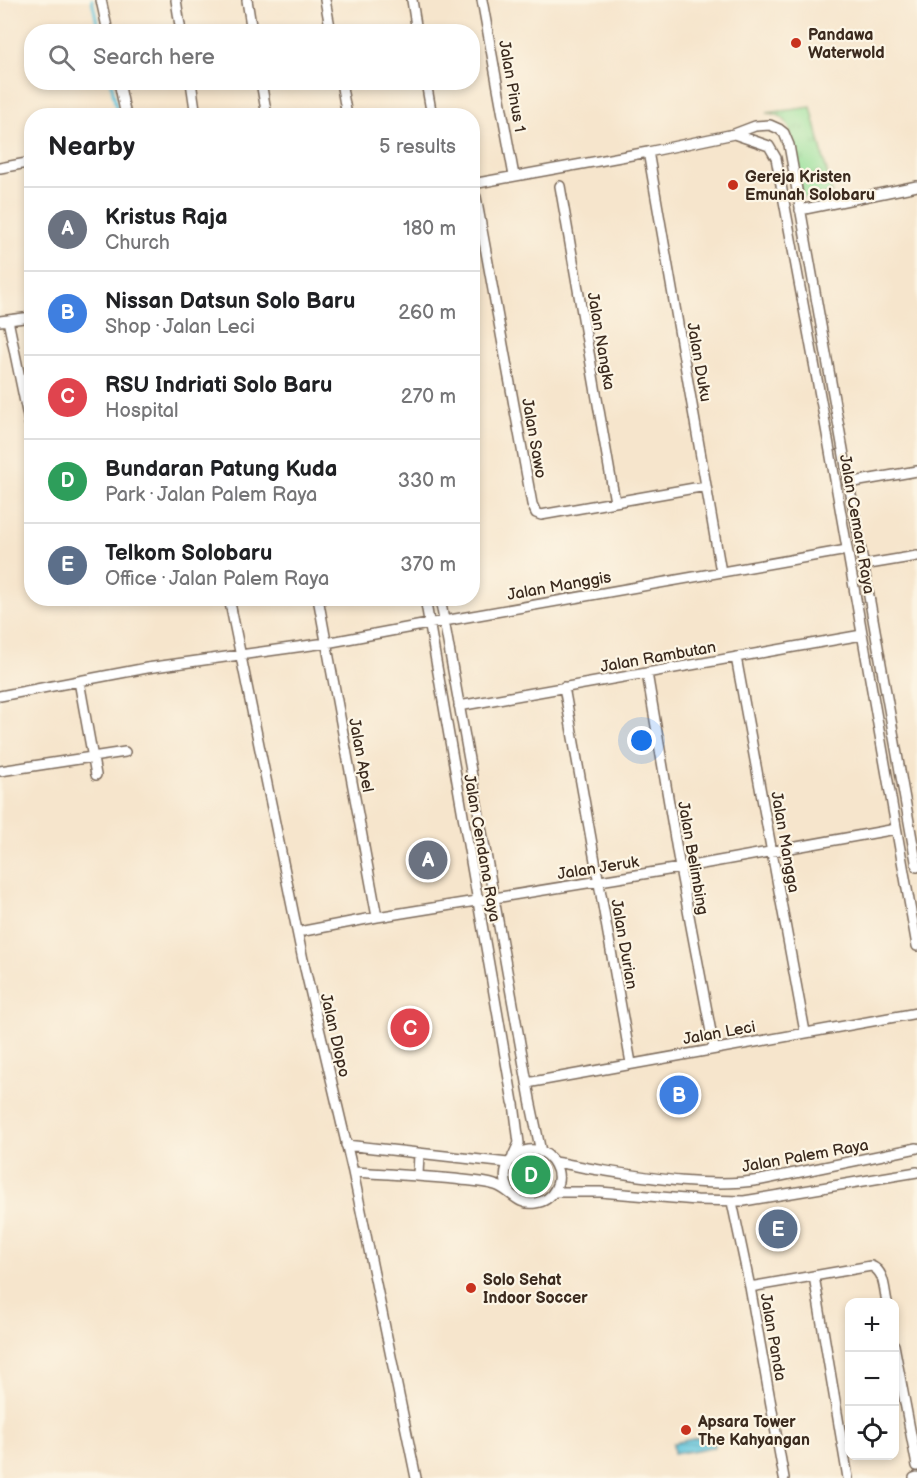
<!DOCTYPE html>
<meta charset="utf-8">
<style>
:root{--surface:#fff;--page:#f2f2f2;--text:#202124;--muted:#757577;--line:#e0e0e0;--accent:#0f766e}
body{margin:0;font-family:"Balsamiq Sans",sans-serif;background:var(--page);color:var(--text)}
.controls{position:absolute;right:18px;bottom:18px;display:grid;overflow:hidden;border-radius:12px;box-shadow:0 3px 9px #0003}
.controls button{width:54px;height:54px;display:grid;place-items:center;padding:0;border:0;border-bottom:2px solid var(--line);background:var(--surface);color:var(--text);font:30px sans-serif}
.you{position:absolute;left:642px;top:741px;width:21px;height:21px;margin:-15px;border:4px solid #fff;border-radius:50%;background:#1a73e8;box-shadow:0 0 0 9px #1a73e833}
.badge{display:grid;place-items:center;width:39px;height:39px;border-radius:50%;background:var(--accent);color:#fff;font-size:20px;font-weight:700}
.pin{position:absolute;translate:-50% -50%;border:3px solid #fff;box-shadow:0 2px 6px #0006}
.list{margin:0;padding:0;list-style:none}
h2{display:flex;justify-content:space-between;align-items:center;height:78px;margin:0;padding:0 24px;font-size:26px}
h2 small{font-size:20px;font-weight:400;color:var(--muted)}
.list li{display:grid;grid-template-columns:39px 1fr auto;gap:18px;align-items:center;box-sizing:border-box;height:84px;padding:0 24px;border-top:2px solid var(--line)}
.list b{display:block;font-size:22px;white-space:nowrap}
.list p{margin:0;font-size:20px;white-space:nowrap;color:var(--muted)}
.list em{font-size:20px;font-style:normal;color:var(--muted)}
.icon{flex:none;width:33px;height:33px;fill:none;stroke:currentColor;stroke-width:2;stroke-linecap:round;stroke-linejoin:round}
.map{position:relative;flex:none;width:917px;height:1478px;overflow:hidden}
.search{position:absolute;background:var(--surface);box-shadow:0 3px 9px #0003;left:24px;top:24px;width:456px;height:66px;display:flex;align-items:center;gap:15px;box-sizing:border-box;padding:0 21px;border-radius:24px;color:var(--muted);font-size:22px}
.panel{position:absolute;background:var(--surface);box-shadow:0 3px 9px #0003;left:24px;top:108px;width:456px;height:498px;border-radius:24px}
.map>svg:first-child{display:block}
.park{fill:url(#park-tufts);stroke:#69855c;stroke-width:1.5}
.water{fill:url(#water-rules);stroke:#4e787e;stroke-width:1.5}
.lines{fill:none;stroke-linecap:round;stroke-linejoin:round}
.stream{stroke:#61c6de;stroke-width:3}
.minor-casing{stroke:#7c6b5b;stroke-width:12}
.minor{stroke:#fff;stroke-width:9}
.poi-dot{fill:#c8321e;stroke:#fcf5e5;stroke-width:2}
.labels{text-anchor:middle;stroke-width:4.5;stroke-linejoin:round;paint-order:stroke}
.poi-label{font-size:16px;font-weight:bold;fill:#3b2a1e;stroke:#fcf5e5;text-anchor:start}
.street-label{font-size:16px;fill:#3b2a1e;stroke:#fcf5e5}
</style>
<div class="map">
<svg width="917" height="1478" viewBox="0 0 917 1478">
<defs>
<pattern id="park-tufts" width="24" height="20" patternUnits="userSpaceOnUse" patternTransform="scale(1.5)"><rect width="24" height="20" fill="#97e09a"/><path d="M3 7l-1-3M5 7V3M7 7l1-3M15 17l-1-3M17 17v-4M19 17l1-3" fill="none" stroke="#83c084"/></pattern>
<pattern id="water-rules" width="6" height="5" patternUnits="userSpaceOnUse" patternTransform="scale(1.5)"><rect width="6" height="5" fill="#61c6de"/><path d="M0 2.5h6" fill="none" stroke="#55aabe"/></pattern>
</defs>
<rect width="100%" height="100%" fill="#fcf5e5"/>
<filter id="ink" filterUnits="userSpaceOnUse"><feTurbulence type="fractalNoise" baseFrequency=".0167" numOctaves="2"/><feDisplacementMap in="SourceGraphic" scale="12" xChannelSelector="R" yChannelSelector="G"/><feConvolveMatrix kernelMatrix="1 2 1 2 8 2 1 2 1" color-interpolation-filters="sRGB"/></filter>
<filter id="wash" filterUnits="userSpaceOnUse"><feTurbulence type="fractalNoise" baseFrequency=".008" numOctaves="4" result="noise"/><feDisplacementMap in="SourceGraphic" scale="24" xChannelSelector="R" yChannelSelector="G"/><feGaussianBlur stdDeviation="1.35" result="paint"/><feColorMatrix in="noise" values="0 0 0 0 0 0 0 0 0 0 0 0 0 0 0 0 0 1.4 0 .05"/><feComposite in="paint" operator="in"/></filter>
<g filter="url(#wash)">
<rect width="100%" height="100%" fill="#f6e5cc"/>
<!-- park -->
<path class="park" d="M811,107L832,193L802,198L790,129C785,118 780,114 767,113Z
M513 1175a18 18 0 1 1 36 0a18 18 0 1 1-36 0Z"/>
<!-- water -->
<path class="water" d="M713,1435L714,1447L674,1454L673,1443Z"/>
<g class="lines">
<!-- stream -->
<path class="stream" d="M92,0L99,32
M111,82L118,116"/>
</g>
</g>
<g filter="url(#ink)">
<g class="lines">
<!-- minor casing -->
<g class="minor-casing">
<path id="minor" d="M101,0L108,32
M176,0L181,32
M247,0L252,32
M325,0L331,32
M412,0L417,32
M482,0L514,176
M119,82L126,116
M191,82L196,116
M261,82L267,116
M341,82L347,116
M426,82L432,116
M734,134L769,146L776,158L824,417L917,946
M649,157L721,572
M0,168L32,162
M472,184L648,152L734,134L755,126L770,125L779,129L784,133L789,145L917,867
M560,186L615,502
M476,197L532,504L536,513L541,515L706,486
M800,210L917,186
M8,320L32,436
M0,321L32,317
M848,483L917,471
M863,565L917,556
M229,598L303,960L353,1172L416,1478
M318,598L377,917
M425,598L513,1102
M440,598L530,1099
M736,657L805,1032
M647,673L680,868L714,1048
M79,681L96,775
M564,687L631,1063
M0,696L147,668L326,643L444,621L847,550
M459,706L862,635
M0,771L125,752
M304,931L377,917L680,868L896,829
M527,1083L917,1013
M530,1100L541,1152
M346,1145L508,1163
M513,1156L519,1143L514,1104
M554,1162C570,1164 584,1168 600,1170C650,1178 710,1188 761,1180L917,1148
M353,1172C386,1174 420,1176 454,1179C468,1181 482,1181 495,1185C510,1189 517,1206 535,1203C553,1201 564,1181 555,1165C539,1133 492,1156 509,1191
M418,1175L419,1154
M554,1192H600L697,1200L744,1201L917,1172
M732,1202L750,1287L784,1478
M814,1276L848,1478
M750,1287L871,1266C885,1271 884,1290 887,1302
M894,1345L917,1466
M914,1478L917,1477"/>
</g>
<!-- minor -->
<use href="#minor" class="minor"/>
</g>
</g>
<!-- markers -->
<g class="poi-dot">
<circle cx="796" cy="43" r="6"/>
<circle cx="733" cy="185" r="6"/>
<circle cx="471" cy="1288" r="6"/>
<circle cx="686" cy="1430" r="6"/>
</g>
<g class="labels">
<!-- poi labels -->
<g class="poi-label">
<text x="808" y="40">Pandawa<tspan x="808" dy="18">Waterwold</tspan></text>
<text x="745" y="182">Gereja Kristen<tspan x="745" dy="18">Emunah Solobaru</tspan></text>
<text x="483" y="1285">Solo Sehat<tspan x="483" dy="18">Indoor Soccer</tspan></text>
<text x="698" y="1427">Apsara Tower<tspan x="698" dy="18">The Kahyangan</tspan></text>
</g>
<!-- street labels -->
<g class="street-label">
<text transform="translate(513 86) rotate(80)" y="6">Jalan Pinus 1</text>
<text transform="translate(602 341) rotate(80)" y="6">Jalan Nangka</text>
<text transform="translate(700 362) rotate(80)" y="6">Jalan Duku</text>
<text transform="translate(535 438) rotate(80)" y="6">Jalan Sawo</text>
<text transform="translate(858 524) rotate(80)" y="6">Jalan Cemara Raya</text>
<text transform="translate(559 585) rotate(-10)" y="6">Jalan Manggis</text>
<text transform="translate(658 656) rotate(-10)" y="6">Jalan Rambutan</text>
<text transform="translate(362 755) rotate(79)" y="6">Jalan Apel</text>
<text transform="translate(786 842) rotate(80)" y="6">Jalan Mangga</text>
<text transform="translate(483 848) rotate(80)" y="6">Jalan Cendana Raya</text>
<text transform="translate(694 858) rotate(80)" y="6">Jalan Belimbing</text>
<text transform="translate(598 867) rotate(-9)" y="6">Jalan Jeruk</text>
<text transform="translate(625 944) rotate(80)" y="6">Jalan Durian</text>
<text transform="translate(719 1032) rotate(-10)" y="6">Jalan Leci</text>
<text transform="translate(336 1035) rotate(77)" y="6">Jalan Dlopo</text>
<text transform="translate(805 1155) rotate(-10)" y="6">Jalan Palem Raya</text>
<text transform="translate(774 1337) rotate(80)" y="6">Jalan Panda</text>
</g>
</g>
</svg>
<div class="controls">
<button>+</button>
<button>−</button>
<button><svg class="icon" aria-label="locate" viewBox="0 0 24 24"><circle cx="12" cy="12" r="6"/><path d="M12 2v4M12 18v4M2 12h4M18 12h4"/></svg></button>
</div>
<div class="you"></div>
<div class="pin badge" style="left:428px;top:860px;background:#6b7280">A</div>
<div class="pin badge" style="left:679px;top:1095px;background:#3f7fe0">B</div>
<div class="pin badge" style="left:410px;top:1028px;background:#e0444e">C</div>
<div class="pin badge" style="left:531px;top:1175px;background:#2e9e5b">D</div>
<div class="pin badge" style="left:778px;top:1229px;background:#5c6f8a">E</div>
<div class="search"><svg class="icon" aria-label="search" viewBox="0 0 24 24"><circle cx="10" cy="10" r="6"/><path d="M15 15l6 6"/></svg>Search here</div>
<section class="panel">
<h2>Nearby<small>5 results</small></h2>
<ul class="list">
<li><span class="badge" style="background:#6b7280">A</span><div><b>Kristus Raja</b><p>Church</p></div><em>180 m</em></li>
<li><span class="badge" style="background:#3f7fe0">B</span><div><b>Nissan Datsun Solo Baru</b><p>Shop · Jalan Leci</p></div><em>260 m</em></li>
<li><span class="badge" style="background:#e0444e">C</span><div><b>RSU Indriati Solo Baru</b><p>Hospital</p></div><em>270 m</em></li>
<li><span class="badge" style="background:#2e9e5b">D</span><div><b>Bundaran Patung Kuda</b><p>Park · Jalan Palem Raya</p></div><em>330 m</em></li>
<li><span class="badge" style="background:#5c6f8a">E</span><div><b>Telkom Solobaru</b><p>Office · Jalan Palem Raya</p></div><em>370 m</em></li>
</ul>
</section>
</div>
